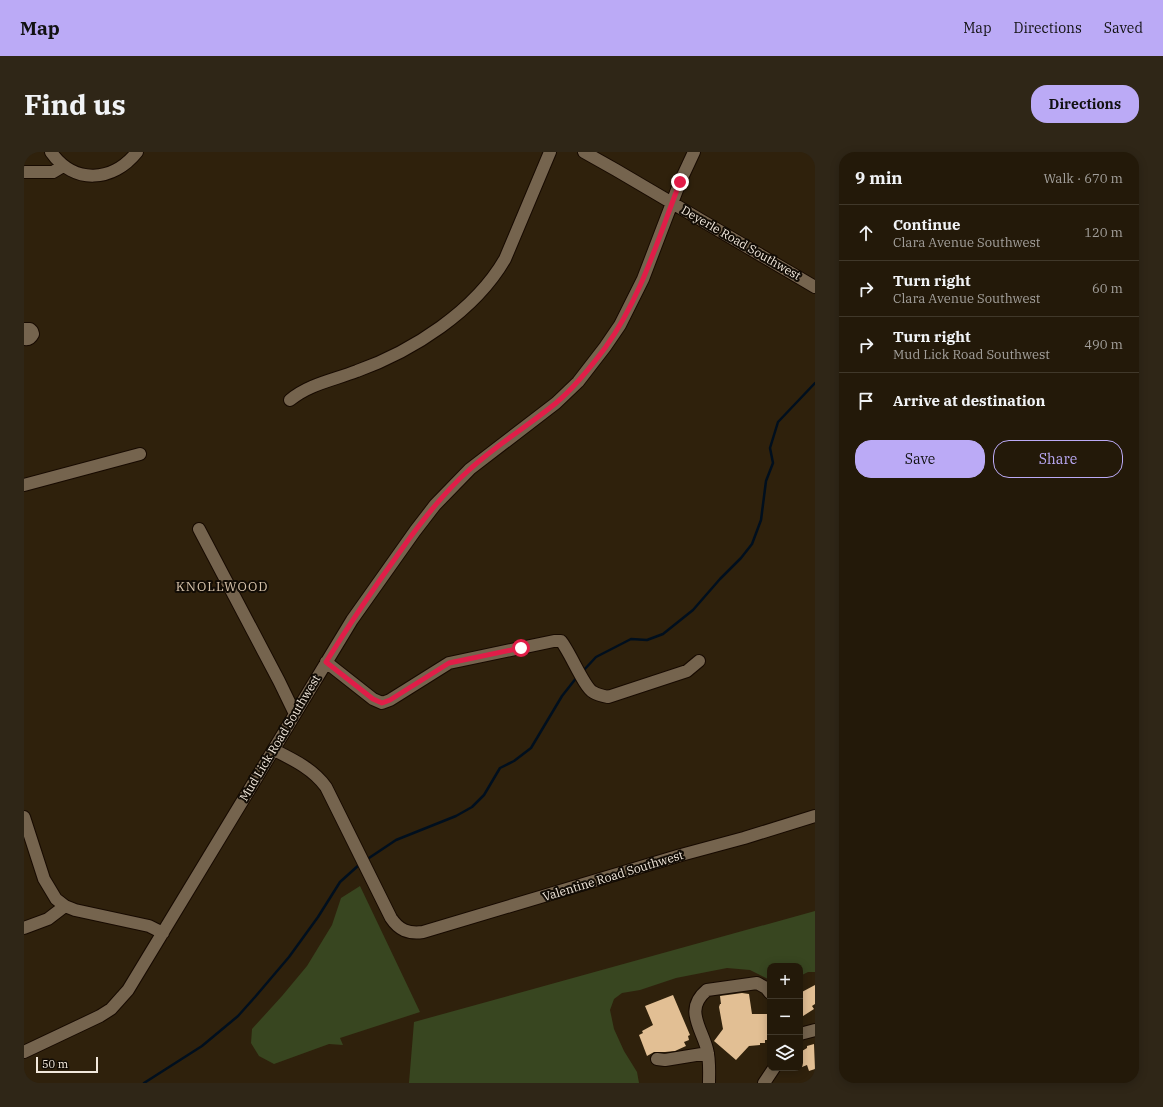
<!DOCTYPE html>
<meta charset="utf-8">
<style>
:root{--surface:#231909;--page:#2f2617;--text:#f1f3f6;--muted:#a3a09c;--line:#40382a;--accent:#bbaaf6}
body{margin:0;font-family:"IBM Plex Serif",serif;background:var(--page);color:var(--text)}
.controls{position:absolute;right:12px;bottom:12px;display:grid;overflow:hidden;border-radius:8px;box-shadow:0 2px 10px #0003}
.controls button{width:36px;height:36px;display:grid;place-items:center;padding:0;border:0;border-bottom:1px solid var(--line);background:var(--surface);color:var(--text);font:20px sans-serif}
.scale{position:absolute;left:12px;bottom:10px;width:62px;box-sizing:border-box;padding-left:4px;border:2px solid #f2e8dc;border-top:0;font-size:11px;line-height:14px;white-space:nowrap;color:#f2e8dc;-webkit-text-stroke:3px #120c05;paint-order:stroke}
.stop{position:absolute;width:12px;height:12px;margin:-9px;border:3px solid #e11d48;border-radius:50%;background:#fff}
.stop.end{background:#e11d48;border-color:#fff;box-shadow:0 1px 4px #0008}
.list{margin:0;padding:0;list-style:none}
h2{display:flex;justify-content:space-between;align-items:center;height:52px;margin:0;padding:0 16px;font-size:17px}
h2 small{font-size:13px;font-weight:400;color:var(--muted)}
.list li{display:grid;grid-template-columns:26px 1fr auto;gap:12px;align-items:center;box-sizing:border-box;height:56px;padding:0 16px;border-top:1px solid var(--line)}
.list b{display:block;font-size:15px;white-space:nowrap}
.list p{margin:0;font-size:13px;white-space:nowrap;color:var(--muted)}
.list em{font-size:13px;font-style:normal;color:var(--muted)}
.actions{display:flex;gap:8px;padding:12px 16px}
.actions a{flex:1;padding:9px 0;border:1px solid var(--accent);border-radius:16px;text-align:center;font-size:14px;color:var(--accent)}
.actions .main{background:var(--accent);color:#111}
.icon{flex:none;width:22px;height:22px;fill:none;stroke:currentColor;stroke-width:2;stroke-linecap:round;stroke-linejoin:round}
.map{position:relative;flex:none;width:791px;height:931px;overflow:hidden;border-radius:16px}
header{display:flex;align-items:center;gap:24px;box-sizing:border-box;height:56px;padding:0 20px;background:var(--accent);color:#111}
header strong{font-size:19px}
nav{display:flex;gap:22px;margin-inline-start:auto;font-size:14px}
.intro{display:flex;align-items:center;justify-content:space-between;box-sizing:border-box;height:96px;padding:0 24px}
h1{margin:0;font-size:28px}
.button{padding:10px 18px;border-radius:16px;background:var(--accent);color:#111;font-size:14px;font-weight:700}
main{display:flex;gap:24px;padding:0 24px}
aside{flex:1;background:var(--surface);border-radius:16px;box-shadow:0 2px 10px #0003}
.map>svg:first-child{display:block}
.green{fill:#384620}
.lines{fill:none;stroke-linecap:round;stroke-linejoin:round}
.stream{stroke:#000f1e;stroke-width:2.5}
.building{fill:#e2bf94}
.minor-casing{stroke:#170a00;stroke-width:14}
.minor{stroke:#75644e;stroke-width:12}
.route{stroke:#e11d48;stroke-width:5}
.labels{text-anchor:middle;stroke-width:4;stroke-linejoin:round;paint-order:stroke}
.street-label{font-size:12px;fill:#f2e8dc;stroke:#120c05}
.neighbourhood-label{font-size:13px;letter-spacing:1px;fill:#d8c4ac;stroke:#120c05}
</style>
<header>
<strong>Map</strong>
<nav><a>Map</a><a>Directions</a><a>Saved</a></nav>
</header>
<div class="intro"><h1>Find us</h1><a class="button">Directions</a></div>
<main>
<div class="map">
<svg width="791" height="931" viewBox="0 0 791 931">
<rect width="100%" height="100%" fill="#2f210c"/>
<!-- green -->
<path class="green" d="M336,734L396,860L316,886L319,893L305,892L250,912L235,904L227,891L228,877L258,844L283,814L308,773L317,746Z
M791,759V820H784L776,824V814H746V828L726,818L703,816L652,826L616,838L598,841L590,847L586,858L590,877L600,899L613,920L615,931H385L390,870Z"/>
<g class="lines">
<!-- stream -->
<path class="stream" d="M559,519L572,505L607,487L623,488L639,482L669,458L696,427L717,406L728,392L737,368L742,329L749,311L746,296L754,270L791,231
M342,708L372,688L432,664L448,655L460,643L476,616L490,609L507,596L538,544L553,525
M120,931L178,894L214,864L231,845L265,805L294,765L316,730L336,712"/>
</g>
<!-- building -->
<path class="building" d="M791,833V852L788,854L790,857L776,866V841Z
M718,841L725,842L728,862H744L746,888H741V891H736V893L725,894L712,908L690,889L699,877L695,855L696,852H697L696,844Z
M649,843L666,883L664,884L665,888L660,890L662,894L651,899L641,900H630L623,904L615,883L619,881L618,879L629,873L621,854Z
M790,892L791,917L785,919L783,913L778,915L776,902H779L778,899L783,896V894Z"/>
<g class="lines">
<!-- minor casing -->
<g class="minor-casing">
<path id="minor" d="M27,0C50,33 89,30 113,0
M560,0L592,18L791,135
M0,20H29L39,14
M0,177H6L8,179L9,182C7,186 5,188 0,187
M266,248C285,232 310,228 333,219C389,199 451,159 481,107L526,0
M0,333L116,302
M175,377L255,529L271,562
M302,510L349,547L358,551L366,548L425,511L530,489H537C546,500 560,535 569,540C574,543 579,544 584,545L663,519L675,509
M250,598C270,608 289,617 302,635L367,766C375,778 384,782 399,780L657,703L720,686L791,664
M0,665L20,727L32,747L41,754
M0,776L24,767L41,754L51,758L125,774L139,781
M776,882L791,878
M0,900L76,864L87,857L104,838L328,468L391,379L411,353L446,317L532,251L554,230L581,195L596,173L619,127L656,30L670,0
M633,907L641,908L684,901
M685,931C685,920 686,908 683,897C677,875 660,857 683,838L733,831L742,836L746,841
M740,931L750,916"/>
</g>
<!-- minor -->
<use href="#minor" class="minor"/>
</g>
<g class="lines">
<!-- route -->
<path class="route" d="M497,496L425,511L366,548L358,551L349,547L302,510C325,473 349,437 375,401C396,371 418,342 445,318C472,293 504,274 532,251C551,235 566,216 581,196C617,146 634,87 656,30"/>
</g>
<g class="labels">
<!-- street labels -->
<g class="street-label">
<text transform="translate(717 91) rotate(30)" y="4">Deyerle Road Southwest</text>
<text transform="translate(256 586) rotate(-59)" y="4">Mud Lick Road Southwest</text>
<text transform="translate(589 724) rotate(-17)" y="4">Valentine Road Southwest</text>
</g>
<!-- neighbourhood labels -->
<g class="neighbourhood-label">
<text x="198" y="439">KNOLLWOOD</text>
</g>
</g>
</svg>
<div class="controls">
<button>+</button>
<button>−</button>
<button><svg class="icon" aria-label="layers" viewBox="0 0 24 24"><path d="M12 4l9 5-9 5-9-5zM3 14l9 5 9-5"/></svg></button>
</div>
<div class="scale">50 m</div>
<div class="stop" style="left:497px;top:496px"></div>
<div class="stop end" style="left:656px;top:30px"></div>
</div>
<aside>
<h2>9 min<small>Walk · 670 m</small></h2>
<ul class="list">
<li><svg class="icon" aria-label="ahead" viewBox="0 0 24 24"><path d="M12 20V5M6 11l6-6 6 6"/></svg><div><b>Continue</b><p>Clara Avenue Southwest</p></div><em>120 m</em></li>
<li><svg class="icon" aria-label="right" viewBox="0 0 24 24"><path d="M7 20v-9h11M14 6l5 5-5 5"/></svg><div><b>Turn right</b><p>Clara Avenue Southwest</p></div><em>60 m</em></li>
<li><svg class="icon" aria-label="right" viewBox="0 0 24 24"><path d="M7 20v-9h11M14 6l5 5-5 5"/></svg><div><b>Turn right</b><p>Mud Lick Road Southwest</p></div><em>490 m</em></li>
<li><svg class="icon" aria-label="arrive" viewBox="0 0 24 24"><path d="M6 21V4h12l-3 4 3 4H6"/></svg><div><b>Arrive at destination</b></div></li>
</ul>
<div class="actions"><a class="main">Save</a><a>Share</a></div>
</aside>
</main>
